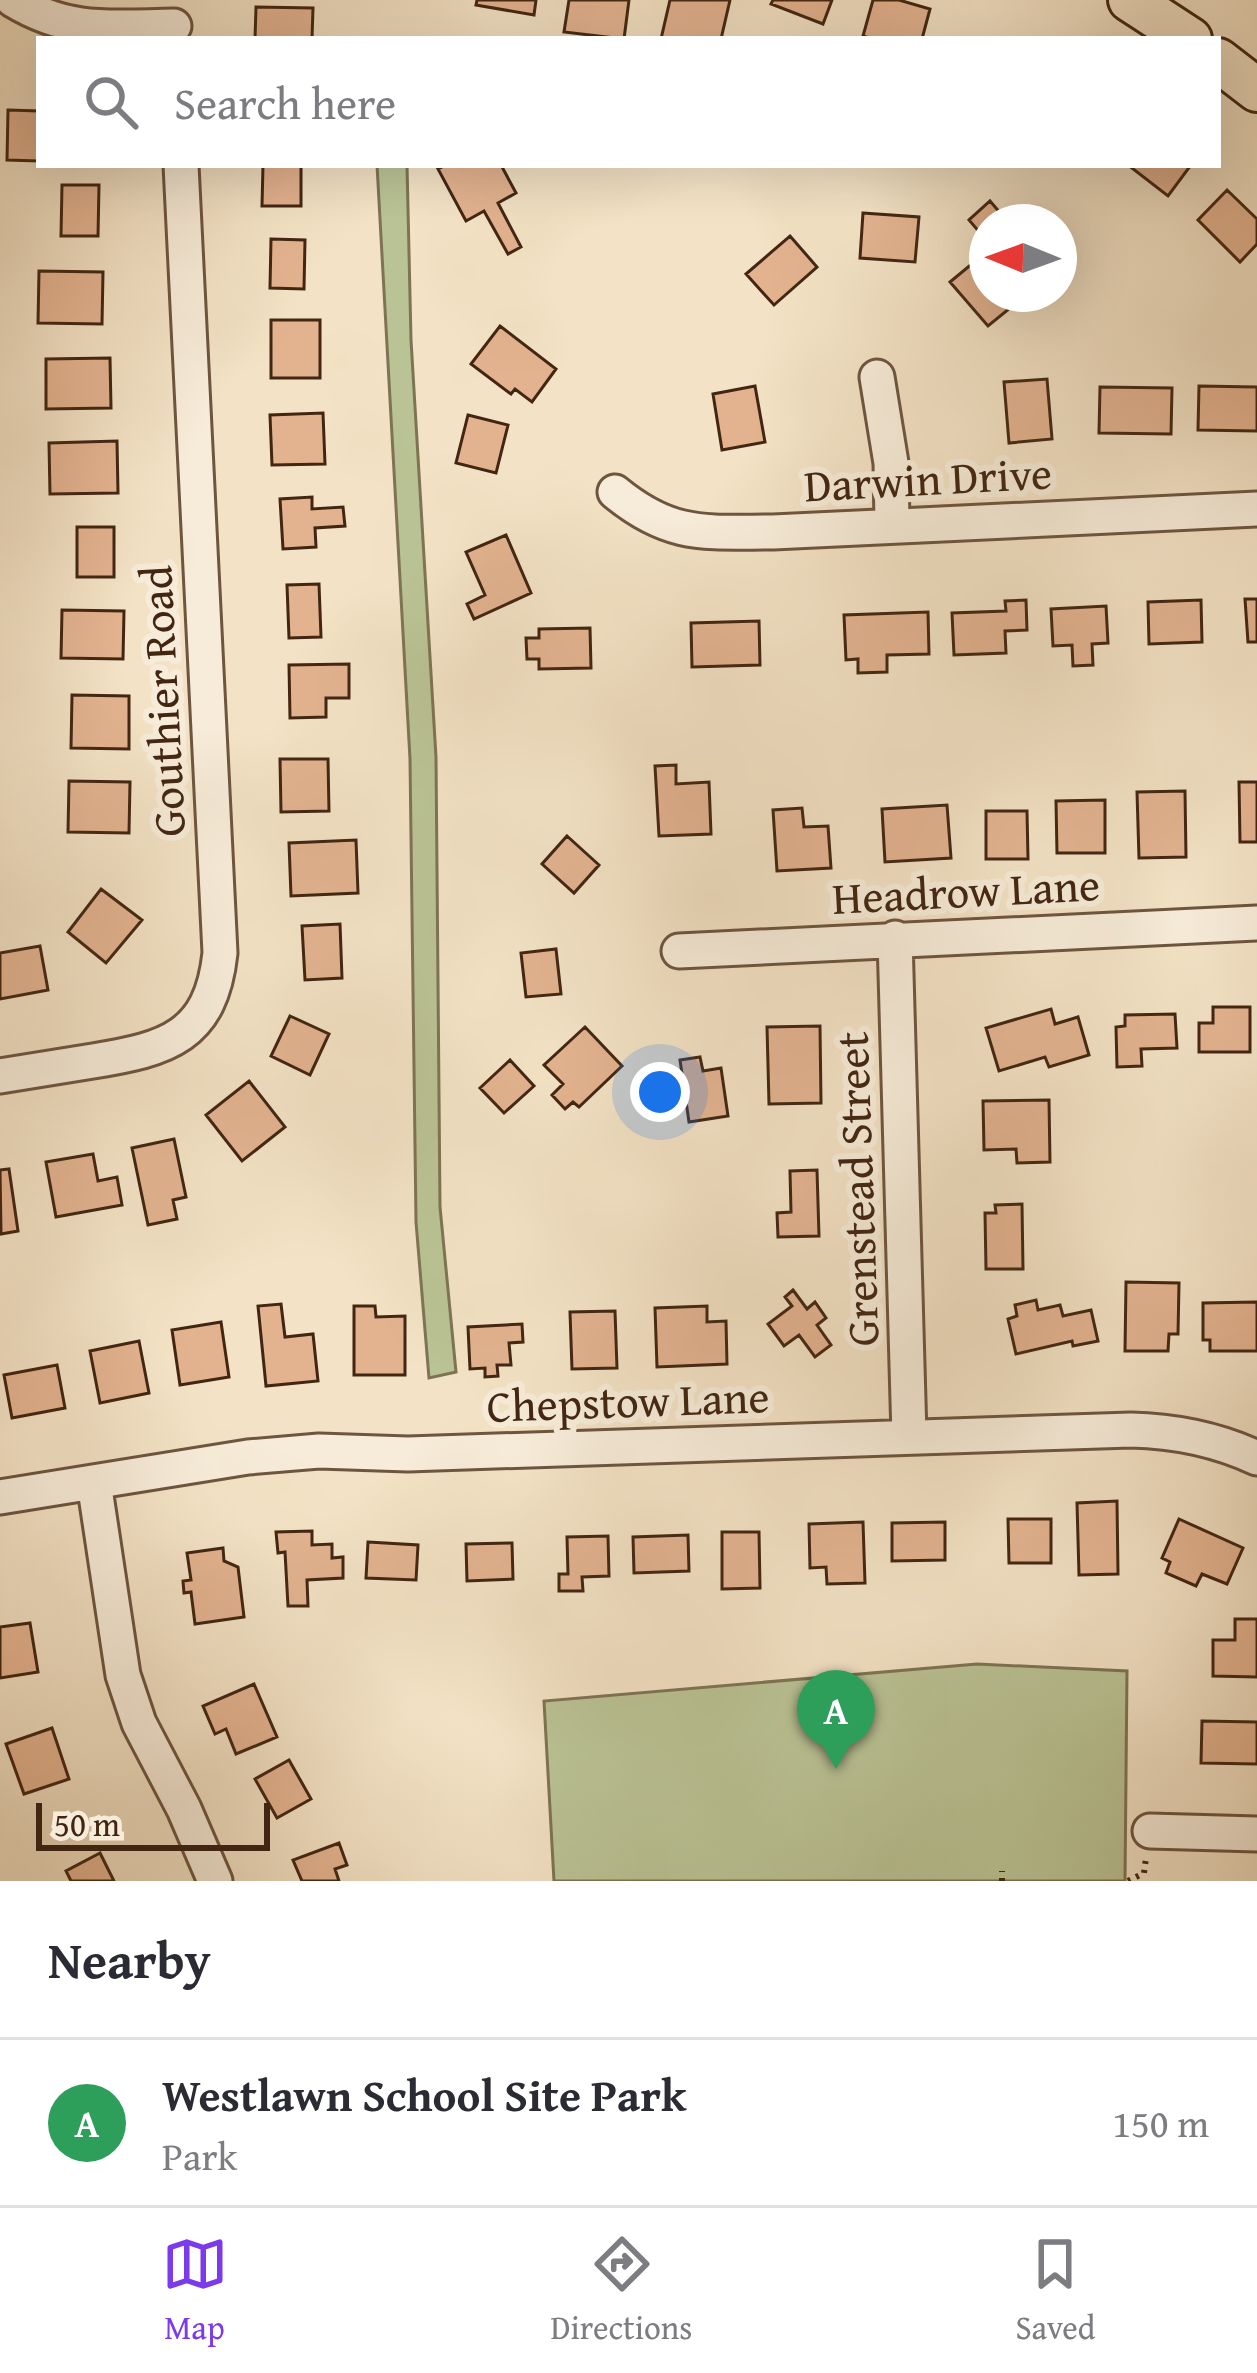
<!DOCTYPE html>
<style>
:root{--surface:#fff;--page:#f7f7f7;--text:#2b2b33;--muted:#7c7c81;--line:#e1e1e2;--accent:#7c3aed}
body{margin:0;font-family:"Gentium Book Plus",serif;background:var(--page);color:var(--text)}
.compass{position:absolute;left:969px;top:204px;width:108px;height:108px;border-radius:50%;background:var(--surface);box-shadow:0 12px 48px #0002;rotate:271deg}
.scale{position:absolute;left:36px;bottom:30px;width:234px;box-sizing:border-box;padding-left:12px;border:6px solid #422612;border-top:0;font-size:33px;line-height:42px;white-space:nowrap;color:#422612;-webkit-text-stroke:9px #f7ecd9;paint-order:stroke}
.you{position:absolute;left:660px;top:1092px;width:42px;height:42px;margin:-30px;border:9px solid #fff;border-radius:50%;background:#1a73e8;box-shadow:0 0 0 18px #1a73e833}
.badge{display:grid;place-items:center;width:78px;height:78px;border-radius:50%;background:var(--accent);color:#fff;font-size:39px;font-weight:700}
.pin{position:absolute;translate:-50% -99px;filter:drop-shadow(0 3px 6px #0008)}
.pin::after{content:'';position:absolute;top:63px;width:42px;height:36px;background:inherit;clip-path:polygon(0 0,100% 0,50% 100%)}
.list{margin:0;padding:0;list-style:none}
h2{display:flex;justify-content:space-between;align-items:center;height:156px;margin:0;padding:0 48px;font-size:51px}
h2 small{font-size:39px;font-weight:400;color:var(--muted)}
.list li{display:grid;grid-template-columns:78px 1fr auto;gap:36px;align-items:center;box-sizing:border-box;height:168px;padding:0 48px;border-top:3px solid var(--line)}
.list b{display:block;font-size:45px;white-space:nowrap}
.list p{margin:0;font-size:39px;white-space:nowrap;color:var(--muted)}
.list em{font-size:39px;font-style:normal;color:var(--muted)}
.icon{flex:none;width:66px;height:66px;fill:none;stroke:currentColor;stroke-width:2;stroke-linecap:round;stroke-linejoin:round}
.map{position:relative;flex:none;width:1257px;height:1881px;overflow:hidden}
.search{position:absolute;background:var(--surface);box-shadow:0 12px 48px #0002;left:36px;right:36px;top:36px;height:132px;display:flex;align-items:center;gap:30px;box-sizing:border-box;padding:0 42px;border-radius:0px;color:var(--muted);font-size:45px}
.sheet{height:324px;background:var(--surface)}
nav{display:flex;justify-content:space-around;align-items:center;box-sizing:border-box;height:168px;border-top:3px solid var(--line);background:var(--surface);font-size:33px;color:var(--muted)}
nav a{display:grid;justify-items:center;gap:6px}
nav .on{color:var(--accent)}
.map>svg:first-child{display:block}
.green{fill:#bac395;stroke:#7e7454;stroke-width:3}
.building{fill:#e3b390;stroke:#422612;stroke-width:3}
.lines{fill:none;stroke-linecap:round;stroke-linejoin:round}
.minor-casing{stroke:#6e553f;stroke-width:39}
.major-casing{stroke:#422612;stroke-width:48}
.path{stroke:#422612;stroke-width:6;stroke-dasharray:3 6;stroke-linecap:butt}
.minor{stroke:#f7ecd9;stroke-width:33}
.major{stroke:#f3e2c5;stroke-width:42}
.labels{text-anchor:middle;stroke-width:12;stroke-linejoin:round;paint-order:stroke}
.street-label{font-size:45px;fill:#422612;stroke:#f7ecd9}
</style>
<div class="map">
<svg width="1257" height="1881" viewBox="0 0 1257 1881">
<rect width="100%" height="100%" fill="#f3e2c5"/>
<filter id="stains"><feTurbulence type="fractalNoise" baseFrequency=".00167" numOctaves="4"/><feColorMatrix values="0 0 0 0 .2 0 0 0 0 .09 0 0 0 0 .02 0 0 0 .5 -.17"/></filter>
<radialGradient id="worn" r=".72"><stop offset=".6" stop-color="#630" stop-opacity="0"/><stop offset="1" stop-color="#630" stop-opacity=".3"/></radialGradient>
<!-- green -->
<path class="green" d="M377,165H407L411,340L436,757L440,1207L456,1372L429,1378L416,1222L410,759Z
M977,1664L1127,1671L1125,1881H554L544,1701Z"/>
<!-- building -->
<path class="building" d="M477,0H536L534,15L476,5Z
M569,0H629L624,39L564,32Z
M670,0H730L721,39H661Z
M773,0H832L823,24L771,4Z
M873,0H899L930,9L922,39H873L863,36Z
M256,7L313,8L312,39H255Z
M8,110L39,111V161L7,160Z
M263,165H301V206H262Z
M446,165H501L516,193L498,203L521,247L508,254L484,211L466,221L438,169Z
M1128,165H1191L1168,196Z
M62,185H99L98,236H61Z
M1227,190L1257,219V244L1240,262L1198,220Z
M990,201L1008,222H987V241L969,220Z
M863,213L919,217L915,262L860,258Z
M790,236L817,267L774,305L746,274Z
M271,239L305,240L304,289L270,288Z
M985,253L987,294H1017L1021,299L988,326L950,282Z
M39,271L103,272L102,324L38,323Z
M271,320H320V378H271Z
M500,326L556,369L532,402L515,389L511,394L471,364Z
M110,358L111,408L46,409V359Z
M1047,379L1052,439L1009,443L1004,382Z
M755,386L765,442L722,450L713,394Z
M1199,386L1257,387V431L1198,430Z
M1100,387L1172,388L1171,434L1099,433Z
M323,413L325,464L272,465L270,415Z
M468,415L508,425L496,473L456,463Z
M117,441L118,493L50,494L49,443Z
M312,497V509L343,507L345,526L315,528L316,547L283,549L280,499Z
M77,527H114V577H77Z
M506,535L531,593L474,619L467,604L485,595L466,552Z
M319,584L321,637L289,638L287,585Z
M1245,599H1257V642H1248Z
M1026,600L1027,630L1005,631L1006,653L954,655L952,613L1006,611L1005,601Z
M1201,600L1202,642L1149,644L1148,602Z
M1106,606L1108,643L1092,644L1093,665L1073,666L1072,645L1053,646L1051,609Z
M62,610L124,611L123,659L61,658Z
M928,612L929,654L887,655V672L858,673V659L846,660L844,615Z
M759,621L760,665L692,667L691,623Z
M590,628L591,668L539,669V659H527L526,638H539V629Z
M349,664V698H326V717L290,718L289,665Z
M72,695L129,696V749L71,748Z
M280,759H328L329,811L281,812Z
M676,765V784L709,782L711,834L659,836L655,766Z
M69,781L130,782L129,833L68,832Z
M1239,782H1257V842H1240Z
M1185,791L1186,857L1139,858L1137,792Z
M1105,800V853H1057L1056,801Z
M947,805L951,858L885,862L882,809Z
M802,808L804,827L828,826L831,868L777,871L773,810Z
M986,811H1027L1028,859H986Z
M567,836L599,865L574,893L542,864Z
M356,840L358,893L291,896L289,843Z
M101,889L142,920L106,963L68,932Z
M340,924L342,978L305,980L302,926Z
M40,946L48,990L0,999V953Z
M556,949L561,994L526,997L521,953Z
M1213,1007H1250V1052H1199V1023H1213Z
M1051,1009L1055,1024L1078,1017L1089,1055L1049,1067L1045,1057L999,1071L986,1028Z
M1175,1014L1177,1048L1141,1049L1142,1066L1117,1067L1116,1027L1125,1026V1015Z
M290,1016L329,1034L310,1075L271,1056Z
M820,1026L821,1103L769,1104L767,1027Z
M585,1027L622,1066L579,1107L573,1102L565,1109L552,1095L563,1084L544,1065Z
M700,1057L703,1071L721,1068L728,1116L689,1122L680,1060Z
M510,1060L534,1086L504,1113L480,1088Z
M249,1081L285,1127L242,1161L206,1115Z
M1049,1100L1050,1162L1017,1163L1016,1149L984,1150L983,1101Z
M174,1139L186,1197L173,1200L177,1219L148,1225L132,1148Z
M93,1154L98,1181L117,1177L122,1205L56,1217L46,1162Z
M9,1169L18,1231L1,1234L0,1170Z
M817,1170L819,1236L778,1237L777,1213L791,1212L790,1171Z
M1022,1204L1023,1269H986L985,1213H996L995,1205Z
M1126,1282L1179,1283L1178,1334H1169L1168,1351H1125Z
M793,1290L807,1309L815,1302L826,1318L817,1325L831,1345L815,1357L799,1335L784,1346L768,1324L792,1306L785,1297Z
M1036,1300L1038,1310L1060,1305L1063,1316L1091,1310L1098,1341L1073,1346L1072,1341L1016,1354L1008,1319L1017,1316L1015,1305Z
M1257,1302V1351H1210V1340H1203V1303Z
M281,1304L285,1337L313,1334L318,1381L266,1386L258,1306Z
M354,1306H375L376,1317L405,1316V1375H354Z
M707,1306V1322L726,1321L727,1364L657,1367L655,1308Z
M615,1311L617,1368L572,1369L570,1312Z
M221,1322L229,1377L180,1385L172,1330Z
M522,1324L523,1342L509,1343L511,1365H497L498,1376L485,1377V1368L470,1369L468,1327Z
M139,1341L149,1393L100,1403L90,1351Z
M57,1365L65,1408L12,1418L4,1375Z
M1117,1501L1118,1574L1079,1575L1077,1503Z
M1008,1519H1051V1563H1009Z
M1179,1519L1243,1548L1227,1584L1202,1574L1196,1586L1166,1573L1170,1562L1162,1558Z
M863,1522L865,1583L827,1584L826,1567L810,1568L809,1524Z
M945,1522V1560L892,1561V1523Z
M312,1531V1545L332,1544V1558L343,1557V1578L307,1580L308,1606H288L285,1552L278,1553L276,1532Z
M722,1532H759L760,1588L722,1589Z
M688,1535L689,1571L634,1573L633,1537Z
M608,1536L609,1576L582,1577L583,1591H559V1574H568L567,1537Z
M368,1542L418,1545L416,1580L366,1578Z
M512,1543L513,1579L467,1581L466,1544Z
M223,1548L224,1561L238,1567L244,1617L195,1624L191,1592L184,1593L183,1581L191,1580L187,1553Z
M1235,1619H1257V1677L1213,1676V1640H1235Z
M30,1623L38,1672L0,1678V1627Z
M254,1684L277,1737L236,1754L226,1729L215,1734L203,1706Z
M1202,1721L1257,1722V1764L1201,1763Z
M52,1728L69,1779L24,1794L6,1744Z
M289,1760L311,1799L277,1818L255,1779Z
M339,1843L347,1865L335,1869L339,1881H302L293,1860Z
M100,1853L114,1881H71L66,1871Z"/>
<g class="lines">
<!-- minor casing -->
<g class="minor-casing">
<path id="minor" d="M13,0C69,34 111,27 174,26
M877,377L891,463L892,525
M615,492C671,538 705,532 773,532L1257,509
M895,938L909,1436
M679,951L1257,923
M0,1076C31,1071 62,1066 93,1061C167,1049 211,1037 220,953L181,165
M94,1482L123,1675L139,1723L184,1809L215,1881
M0,1497L248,1457L319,1451L408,1454L1131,1430C1176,1431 1216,1439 1257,1458
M1150,1831L1257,1834"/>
</g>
<!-- major casing -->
<g class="major-casing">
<path id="major" d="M1130,0L1190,39
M1218,60L1257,90"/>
</g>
<!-- path -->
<path class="path" d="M1002,1881V1871
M1128,1881L1144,1873L1146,1858"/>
<!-- minor -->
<use href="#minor" class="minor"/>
<!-- major -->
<use href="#major" class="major"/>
</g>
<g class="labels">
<!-- street labels -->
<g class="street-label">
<text transform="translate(928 479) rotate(-3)" y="16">Darwin Drive</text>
<text transform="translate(162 701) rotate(-93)" y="16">Gouthier Road</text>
<text transform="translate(966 891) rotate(-3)" y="16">Headrow Lane</text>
<text transform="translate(857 1189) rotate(-92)" y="16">Grenstead Street</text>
<text transform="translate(628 1401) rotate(-2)" y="16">Chepstow Lane</text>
</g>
</g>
<rect width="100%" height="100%" filter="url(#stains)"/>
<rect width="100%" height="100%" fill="url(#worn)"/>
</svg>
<svg class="compass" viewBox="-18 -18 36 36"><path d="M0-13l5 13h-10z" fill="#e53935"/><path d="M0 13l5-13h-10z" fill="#7c7c81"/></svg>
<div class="scale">50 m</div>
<div class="you"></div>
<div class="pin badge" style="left:836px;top:1769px;background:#2e9e5b">A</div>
<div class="search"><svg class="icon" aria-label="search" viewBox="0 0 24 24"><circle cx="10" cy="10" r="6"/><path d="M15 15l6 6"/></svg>Search here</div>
</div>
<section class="sheet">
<h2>Nearby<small></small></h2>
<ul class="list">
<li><span class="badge" style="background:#2e9e5b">A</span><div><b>Westlawn School Site Park</b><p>Park</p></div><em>150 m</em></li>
</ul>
</section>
<nav>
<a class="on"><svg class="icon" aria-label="map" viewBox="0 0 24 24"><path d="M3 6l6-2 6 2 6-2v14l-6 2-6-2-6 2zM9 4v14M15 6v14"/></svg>Map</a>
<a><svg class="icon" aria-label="directions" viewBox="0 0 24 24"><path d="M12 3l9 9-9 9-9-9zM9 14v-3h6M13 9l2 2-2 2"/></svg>Directions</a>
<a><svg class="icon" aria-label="saved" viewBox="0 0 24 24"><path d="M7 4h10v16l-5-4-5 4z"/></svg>Saved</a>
</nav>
